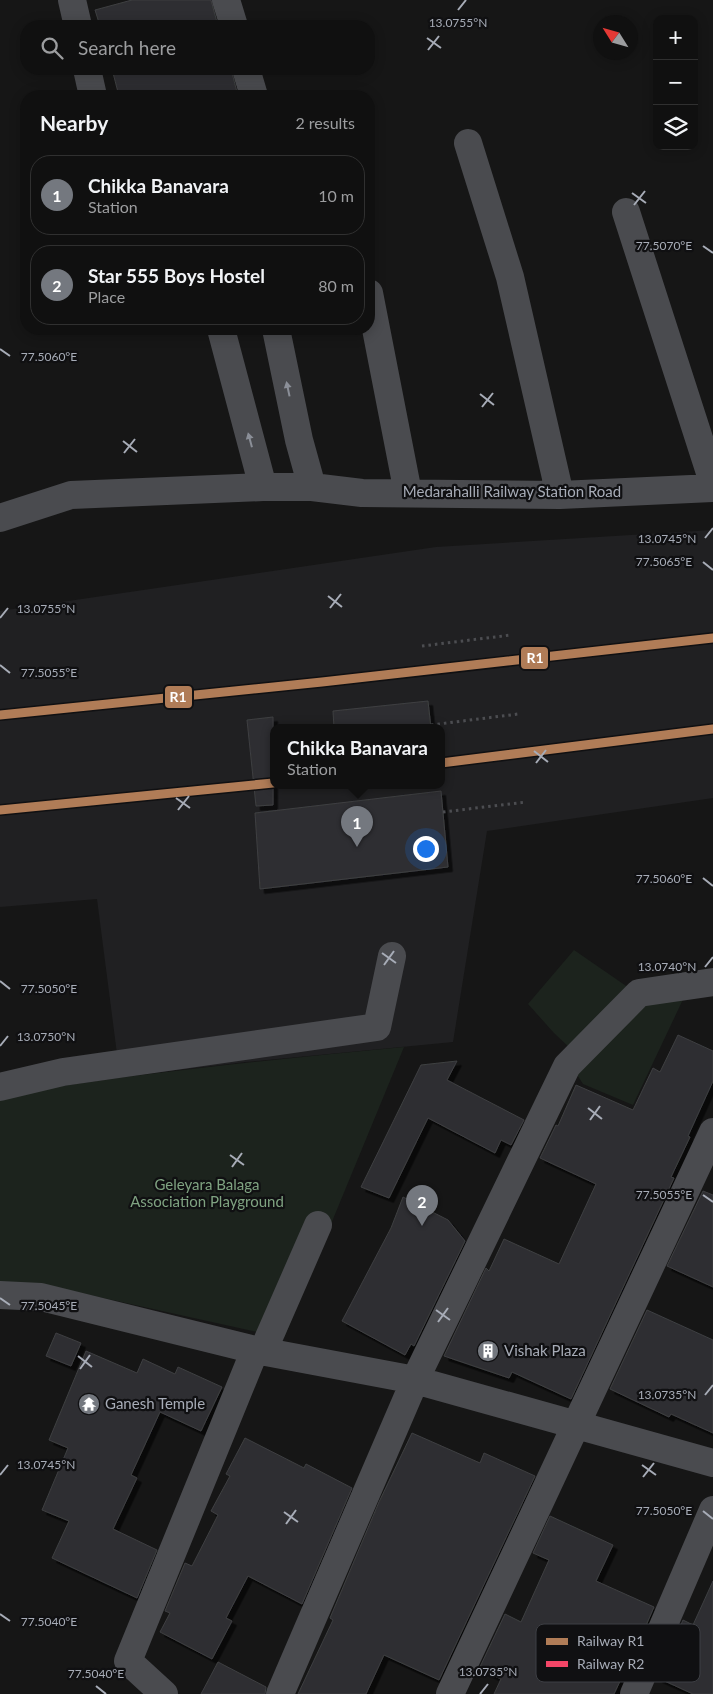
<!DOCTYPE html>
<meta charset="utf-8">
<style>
:root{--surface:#101010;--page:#191919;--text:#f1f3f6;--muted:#9c9d9f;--line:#303030;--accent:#74787f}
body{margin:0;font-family:Lato,sans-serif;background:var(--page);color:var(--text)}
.controls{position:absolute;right:15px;top:15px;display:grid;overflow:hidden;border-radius:10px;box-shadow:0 2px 12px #0003}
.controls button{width:45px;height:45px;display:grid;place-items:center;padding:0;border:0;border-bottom:1px solid var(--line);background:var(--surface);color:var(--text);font:25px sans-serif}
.compass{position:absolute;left:593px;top:15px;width:45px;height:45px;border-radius:50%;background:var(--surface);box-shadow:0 2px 12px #0003;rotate:307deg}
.you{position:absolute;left:425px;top:848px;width:18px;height:18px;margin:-12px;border:4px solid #fff;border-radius:50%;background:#1a73e8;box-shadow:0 0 0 8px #1a73e833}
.badge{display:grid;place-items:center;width:32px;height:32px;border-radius:50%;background:var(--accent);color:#fff;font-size:16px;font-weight:700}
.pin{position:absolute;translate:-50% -41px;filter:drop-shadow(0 1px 2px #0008)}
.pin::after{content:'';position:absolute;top:26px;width:18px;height:15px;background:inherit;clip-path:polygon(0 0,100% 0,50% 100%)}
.popup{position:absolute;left:270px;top:724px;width:175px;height:65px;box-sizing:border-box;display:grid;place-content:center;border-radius:10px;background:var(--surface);filter:drop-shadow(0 1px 4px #0005);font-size:16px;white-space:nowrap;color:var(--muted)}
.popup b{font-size:19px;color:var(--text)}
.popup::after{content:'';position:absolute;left:50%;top:100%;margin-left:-10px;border:10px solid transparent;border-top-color:var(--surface)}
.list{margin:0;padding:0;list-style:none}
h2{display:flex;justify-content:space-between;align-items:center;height:65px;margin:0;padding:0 20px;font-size:21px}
h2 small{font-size:16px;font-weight:400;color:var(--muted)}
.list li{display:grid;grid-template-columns:32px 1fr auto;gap:15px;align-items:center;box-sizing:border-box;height:80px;margin:0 10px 10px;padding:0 10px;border:1px solid var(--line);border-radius:20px}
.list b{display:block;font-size:19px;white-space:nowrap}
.list p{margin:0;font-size:16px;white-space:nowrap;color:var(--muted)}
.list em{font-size:16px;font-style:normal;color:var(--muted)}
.icon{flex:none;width:28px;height:28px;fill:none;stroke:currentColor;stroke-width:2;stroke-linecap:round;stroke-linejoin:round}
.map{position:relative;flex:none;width:713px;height:1694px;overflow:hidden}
.search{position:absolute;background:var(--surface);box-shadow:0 2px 12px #0003;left:20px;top:20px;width:355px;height:55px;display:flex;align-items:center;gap:12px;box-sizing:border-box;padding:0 18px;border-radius:20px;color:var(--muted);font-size:19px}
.panel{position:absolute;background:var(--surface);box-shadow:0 2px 12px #0003;left:20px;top:90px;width:355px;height:245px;border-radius:20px}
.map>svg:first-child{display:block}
.built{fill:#202022;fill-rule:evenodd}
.green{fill:#1c231d}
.building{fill:#2f2f30;stroke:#3e3f42;filter:url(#shadow)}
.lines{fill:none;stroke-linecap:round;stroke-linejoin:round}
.path{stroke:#4c4d51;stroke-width:3;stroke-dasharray:2.5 4;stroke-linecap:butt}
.minor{stroke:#4a4b4f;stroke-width:28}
.rail{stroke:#4a4b4e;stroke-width:4;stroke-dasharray:6 5;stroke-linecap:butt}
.rail-1-casing{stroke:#101012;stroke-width:12}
.rail-1{stroke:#b07c57;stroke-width:9}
.oneway{fill:#8b8f98}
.ticks{fill:none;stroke:#a7acb7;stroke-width:2}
.labels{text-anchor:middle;stroke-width:4.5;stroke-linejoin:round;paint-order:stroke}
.street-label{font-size:15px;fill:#a7acb7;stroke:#101012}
.park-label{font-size:15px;fill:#7fa281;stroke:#101012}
.poi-label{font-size:15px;fill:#a7acb7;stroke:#101012;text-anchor:start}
.key{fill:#101012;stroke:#3d3f44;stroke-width:1}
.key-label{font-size:14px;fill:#a7acb7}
.ticks-label{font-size:12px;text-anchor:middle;fill:#a7acb7;stroke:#101012;stroke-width:4.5;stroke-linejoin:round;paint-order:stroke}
.line-badge{stroke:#101012;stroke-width:2}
.badge-label{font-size:14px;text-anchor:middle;font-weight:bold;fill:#fff}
</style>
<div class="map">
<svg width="713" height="1694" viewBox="0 0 713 1694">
<defs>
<filter id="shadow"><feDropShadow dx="4.5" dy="4.5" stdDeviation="0" flood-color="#0009"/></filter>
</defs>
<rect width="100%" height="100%" fill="#161616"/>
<!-- built -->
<path class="built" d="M713,530V798L487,831L453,1042L245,1062L120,1077L97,899L0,907V611L436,547ZM273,728H441V786H273Z"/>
<!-- green -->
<path class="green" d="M574,950L632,990L572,1050L554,1033L528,1004Z
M687,991L633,1105L583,1084L572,1067L641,998Z
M404,1047L284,1338L40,1284L0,1286V1096C134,1073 269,1060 404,1047Z"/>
<!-- building -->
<path class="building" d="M132,0H211L218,26H100L95,10Z
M112,69H231L238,96H119Z
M428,701L431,728H334L333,711Z
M273,717V805L256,806L247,720Z
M441,791L448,867L260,889L255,813Z
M678,1035L713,1051V1081L688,1136L690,1137L671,1177L674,1178L571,1399L512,1372L509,1378L444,1356L486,1268L489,1271L504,1239L559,1264L596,1184L540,1158L556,1125L558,1126L576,1085L633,1110L653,1068L660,1072Z
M457,1061L447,1080L524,1120L511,1145L501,1140L495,1153L428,1118L389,1198L361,1187L421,1065Z
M703,1191L713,1195V1287L667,1266Z
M403,1197L448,1220L465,1241L414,1346L411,1344L405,1355L342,1321L391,1228Z
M647,1310L713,1340V1433L671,1414L669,1417L610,1389Z
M56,1333L81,1343L71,1366L46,1356Z
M86,1351L137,1373L143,1359L175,1374L178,1367L222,1387L201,1431L160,1412L131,1475L137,1478L113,1529L157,1550L137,1598L52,1558L69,1521L42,1510L68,1448L49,1440Z
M412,1433L480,1463L484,1453L535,1476L439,1680L384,1655L366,1694H298L333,1620L330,1618L379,1502Z
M245,1438L304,1468L306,1464L352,1488L302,1604L248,1576L226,1618L232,1621L212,1659L160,1632L170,1613L165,1611L185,1563L192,1566L218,1515L211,1511L230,1476L226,1474Z
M550,1516L613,1545L596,1581L654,1607L629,1665L628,1664L614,1694H494L501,1679L479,1669L505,1614L521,1622L549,1560L533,1553Z
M713,1581V1694H693L658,1678L683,1620L693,1625Z
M218,1662L266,1687L265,1694H201Z"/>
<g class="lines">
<!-- path -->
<path class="path" d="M422,646L511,635
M431,725L518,714
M443,812L526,802"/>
<!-- minor -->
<path class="minor" d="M72,0L78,26
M226,0L234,26
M87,69L93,96
M246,69L254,96
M468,143L510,277L560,495
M626,212L713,482
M369,293L408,493
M221,329L263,487
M276,329L299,440L312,487
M0,518L71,495L263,487H312L362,493L560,495L713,488
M0,1087L63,1072L377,1027L392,956
M0,1295L41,1297L255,1350L415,1380L713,1463
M263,1351L318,1225
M164,1694L128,1661L255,1350
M280,1694L415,1380L567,1066L639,993L713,982
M450,1694L713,1132
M634,1694L713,1510"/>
<!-- rail -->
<path class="rail" d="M441,763L713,729
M0,810L273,783"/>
<!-- rail-1 casing -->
<g class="rail-1-casing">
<path id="rail-1" d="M0,715L322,682L713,638
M441,763L713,729
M0,810L273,783"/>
</g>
<!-- rail-1 -->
<use href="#rail-1" class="rail-1"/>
</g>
<!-- one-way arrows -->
<defs><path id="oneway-solid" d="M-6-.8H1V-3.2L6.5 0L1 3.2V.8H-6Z" transform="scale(1.25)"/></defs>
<g class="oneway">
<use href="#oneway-solid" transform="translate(288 389) rotate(-102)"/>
<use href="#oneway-solid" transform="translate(250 440) rotate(-105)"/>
</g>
<!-- ticks -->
<path class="ticks" d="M458,10L466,0M427,38L441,48M428,50L439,36M632,193L646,203M634,205L645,191M703,246L713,253M0,349L10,356M480,394L494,405M482,407L493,393M123,441L137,452M124,453L135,439M705,538L713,528M703,562L713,570M328,596L342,607M330,608L341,594M0,618L8,608M0,665L10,673M534,751L548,762M536,763L546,750M176,798L190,808M178,810L189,796M703,878L713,886M382,953L396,963M384,965L394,951M705,967L713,957M0,981L10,989M0,1046L8,1036M588,1108L602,1119M590,1120L600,1106M230,1155L244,1165M232,1167L242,1153M703,1195L713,1202M0,1298L10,1305M436,1310L450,1320M438,1322L448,1308M78,1356L92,1367M80,1369L90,1355M705,1395L713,1385M642,1465L656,1475M0,1475L8,1465M643,1477L654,1463M703,1511L713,1519M284,1512L298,1522M286,1524L296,1510M0,1614L10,1621M96,1686L106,1694M480,1694L488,1684"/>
<!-- icons -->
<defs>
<g id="building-disc" transform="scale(1.125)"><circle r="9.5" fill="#74787f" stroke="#101012"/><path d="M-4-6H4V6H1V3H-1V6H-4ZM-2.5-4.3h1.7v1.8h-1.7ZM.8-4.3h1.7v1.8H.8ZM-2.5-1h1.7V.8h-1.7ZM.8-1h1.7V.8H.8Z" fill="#fff"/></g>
<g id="temple-disc" transform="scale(1.125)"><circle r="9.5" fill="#74787f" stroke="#101012"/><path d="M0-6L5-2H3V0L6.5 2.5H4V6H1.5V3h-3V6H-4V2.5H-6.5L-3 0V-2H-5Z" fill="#fff"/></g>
</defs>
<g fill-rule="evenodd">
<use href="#building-disc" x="488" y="1351"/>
<use href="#temple-disc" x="89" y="1404"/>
</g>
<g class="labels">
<!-- street labels -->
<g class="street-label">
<text x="512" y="497">Medarahalli Railway Station Road</text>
</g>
<!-- park labels -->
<g class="park-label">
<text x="207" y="1190">Geleyara Balaga<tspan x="207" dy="17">Association Playground</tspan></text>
</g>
<!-- poi labels -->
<g class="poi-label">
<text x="504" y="1356">Vishak Plaza</text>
<text x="105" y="1409">Ganesh Temple</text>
</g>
</g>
<!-- legend -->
<rect x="536" y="1624" width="164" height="58" rx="8" class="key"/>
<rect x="546" y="1638" width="22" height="7" fill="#b07c57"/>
<rect x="546" y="1661" width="22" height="6" fill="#f34667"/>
<g class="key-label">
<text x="577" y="1646">Railway R1</text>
<text x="577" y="1669">Railway R2</text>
</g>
<g class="ticks-label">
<text x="458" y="27">13.0755°N</text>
<text x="664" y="250">77.5070°E</text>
<text x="49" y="361">77.5060°E</text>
<text x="667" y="543">13.0745°N</text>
<text x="664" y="566">77.5065°E</text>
<text x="46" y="613">13.0755°N</text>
<text x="49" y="677">77.5055°E</text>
<text x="664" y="883">77.5060°E</text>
<text x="667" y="971">13.0740°N</text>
<text x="49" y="993">77.5050°E</text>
<text x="46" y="1041">13.0750°N</text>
<text x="664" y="1199">77.5055°E</text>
<text x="49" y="1310">77.5045°E</text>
<text x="667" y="1399">13.0735°N</text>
<text x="46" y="1469">13.0745°N</text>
<text x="664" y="1515">77.5050°E</text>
<text x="49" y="1626">77.5040°E</text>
<text x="488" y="1676">13.0735°N</text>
<text x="96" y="1678">77.5040°E</text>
</g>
<g class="line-badge">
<rect x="520" y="646" width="29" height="24" rx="5" fill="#b07c57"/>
<rect x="164" y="685" width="29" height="24" rx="5" fill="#b07c57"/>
</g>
<g class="badge-label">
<text x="535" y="663">R1</text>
<text x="178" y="702">R1</text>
</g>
</svg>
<div class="controls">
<button>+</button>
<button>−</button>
<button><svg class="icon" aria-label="layers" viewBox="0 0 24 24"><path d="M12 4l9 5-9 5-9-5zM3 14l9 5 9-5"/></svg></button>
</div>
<svg class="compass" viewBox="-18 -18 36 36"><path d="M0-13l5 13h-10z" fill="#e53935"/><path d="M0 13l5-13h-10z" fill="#9c9d9f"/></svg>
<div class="you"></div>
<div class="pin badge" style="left:357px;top:847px">1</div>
<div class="popup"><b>Chikka Banavara</b>Station</div>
<div class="pin badge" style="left:422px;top:1226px">2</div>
<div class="search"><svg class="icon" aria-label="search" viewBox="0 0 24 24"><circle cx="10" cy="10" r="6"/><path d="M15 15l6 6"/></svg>Search here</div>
<section class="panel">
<h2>Nearby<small>2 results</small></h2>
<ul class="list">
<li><span class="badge">1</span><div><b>Chikka Banavara</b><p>Station</p></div><em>10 m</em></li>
<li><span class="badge">2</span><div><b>Star 555 Boys Hostel</b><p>Place</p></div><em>80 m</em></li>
</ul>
</section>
</div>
